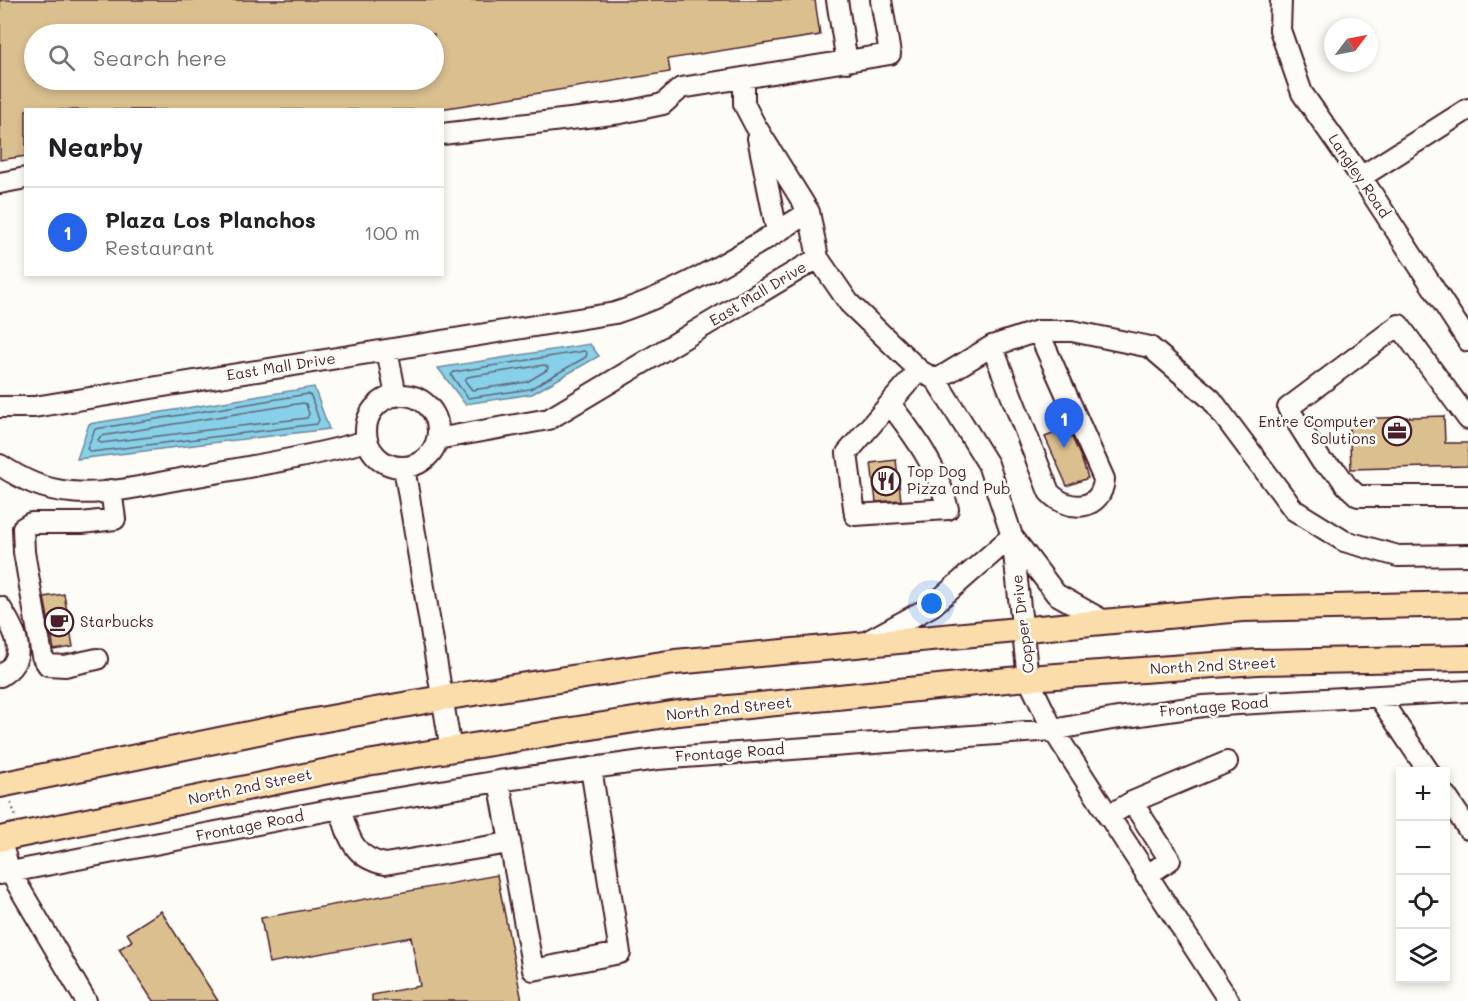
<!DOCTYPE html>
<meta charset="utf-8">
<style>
:root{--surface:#fff;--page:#f2f2f2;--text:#202124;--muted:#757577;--line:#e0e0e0;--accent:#2563eb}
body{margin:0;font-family:Mali,sans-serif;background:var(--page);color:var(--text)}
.controls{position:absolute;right:18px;bottom:18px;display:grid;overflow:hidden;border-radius:0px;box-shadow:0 3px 9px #0003}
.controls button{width:54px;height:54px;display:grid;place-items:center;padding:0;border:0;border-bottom:2px solid var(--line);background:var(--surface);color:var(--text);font:30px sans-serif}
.compass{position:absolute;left:1324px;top:18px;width:54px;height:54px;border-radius:50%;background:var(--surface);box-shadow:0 3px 9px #0003;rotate:58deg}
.you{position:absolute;left:932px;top:604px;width:21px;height:21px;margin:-15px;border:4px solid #fff;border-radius:50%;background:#1a73e8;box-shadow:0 0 0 9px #1a73e833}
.badge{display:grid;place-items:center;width:39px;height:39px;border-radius:50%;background:var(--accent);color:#fff;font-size:20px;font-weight:700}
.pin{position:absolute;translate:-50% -50px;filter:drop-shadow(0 2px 3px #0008)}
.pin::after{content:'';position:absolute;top:32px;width:21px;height:18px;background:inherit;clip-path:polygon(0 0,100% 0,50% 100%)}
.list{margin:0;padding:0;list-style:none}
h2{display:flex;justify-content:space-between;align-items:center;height:78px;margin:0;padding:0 24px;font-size:26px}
h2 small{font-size:20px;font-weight:400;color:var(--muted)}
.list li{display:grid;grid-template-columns:39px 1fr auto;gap:18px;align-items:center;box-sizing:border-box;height:90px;padding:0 24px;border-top:2px solid var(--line)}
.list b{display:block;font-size:22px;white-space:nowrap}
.list p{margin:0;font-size:20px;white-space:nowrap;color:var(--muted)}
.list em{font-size:20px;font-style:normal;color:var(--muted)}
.icon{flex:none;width:33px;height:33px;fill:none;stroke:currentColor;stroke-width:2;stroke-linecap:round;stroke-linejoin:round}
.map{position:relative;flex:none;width:1468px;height:1001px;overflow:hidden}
.search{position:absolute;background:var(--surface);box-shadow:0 3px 9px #0003;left:24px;top:24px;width:420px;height:66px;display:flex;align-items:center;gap:15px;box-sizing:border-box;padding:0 21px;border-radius:33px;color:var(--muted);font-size:22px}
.panel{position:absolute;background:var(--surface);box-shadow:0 3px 9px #0003;left:24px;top:108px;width:420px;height:168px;border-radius:0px}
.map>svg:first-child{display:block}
.water{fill:#87d0e8;stroke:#6f899c;stroke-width:1.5}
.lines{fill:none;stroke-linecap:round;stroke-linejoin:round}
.shore{stroke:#626677;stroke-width:1.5}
.building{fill:#dabf8f;stroke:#4a1f2b;stroke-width:1.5;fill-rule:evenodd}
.minor-casing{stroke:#4a1f2b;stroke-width:24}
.major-casing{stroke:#4a1f2b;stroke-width:28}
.path{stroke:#4a1f2b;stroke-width:2;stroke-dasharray:1.5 4.5;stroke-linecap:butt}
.minor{stroke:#fdfcf7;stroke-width:20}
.major{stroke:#faddab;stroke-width:24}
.labels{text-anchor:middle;stroke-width:5;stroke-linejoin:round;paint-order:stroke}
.street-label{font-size:15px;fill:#4a1f2b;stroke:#fdfcf7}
.poi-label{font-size:15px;fill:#4a1f2b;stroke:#fdfcf7;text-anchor:start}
</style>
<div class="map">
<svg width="1468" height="1001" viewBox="0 0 1468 1001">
<rect width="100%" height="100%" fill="#fdfcf7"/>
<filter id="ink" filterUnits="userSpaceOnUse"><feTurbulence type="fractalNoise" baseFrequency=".0167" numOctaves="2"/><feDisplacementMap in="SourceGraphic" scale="12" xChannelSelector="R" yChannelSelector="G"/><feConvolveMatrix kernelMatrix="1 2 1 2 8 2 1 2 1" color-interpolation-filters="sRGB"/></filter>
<g filter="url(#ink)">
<!-- water -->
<path class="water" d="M590,344L599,356L532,394L465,404L438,368Z
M314,387L329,429L77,459L89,424Z"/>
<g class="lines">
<!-- shore -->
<path class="shore" d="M584,351L587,353L586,357L530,389L468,398L451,375L454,372Z
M544,365L548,367L547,370L527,382L472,390L465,381L467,377Z
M308,394L311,396L319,420L317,424L91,452L87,449L95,429Z
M303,403L306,404L309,414L307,418L101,443L98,440L101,436Z"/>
</g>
<!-- building -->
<path class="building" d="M0,0H815L820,35L668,59L670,72L434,110H26V156L0,160ZM34,34H434V80H34Z
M1444,416L1445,443H1468V466L1351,469L1349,419Z
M1068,428L1082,460L1088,478L1067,486L1045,437Z
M896,460L901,500L876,502L871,463Z
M64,594L73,647L54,650L44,597Z
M497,875L522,1001H372V995L420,986L411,937L269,963L261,918Z
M161,911L218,1001H153L119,949L132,941L127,933Z"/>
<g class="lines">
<!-- minor casing -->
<g class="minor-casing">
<path id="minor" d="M837,0L847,62
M1281,0L1280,30L1302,93L1361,177L1468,341
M744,78V104L755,125L809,212L818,258L849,303L919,370L936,380L988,464L1012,536L1028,678L1053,730L1229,1001
M442,134L621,113L663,104L681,88L890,54L881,0
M758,138L777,232
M1361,177L1468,109
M0,183L26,178
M992,346L1049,492C1068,513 1102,511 1104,479L1038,331
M387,350L396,396
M936,380L992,346L1038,331H1072L1150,347L1211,399L1294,510L1344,541L1398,556L1468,555
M366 431a36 36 0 1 1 72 0a36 36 0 1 1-72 0Z
M890,404C915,436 938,468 948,509L855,515L847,453L919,370
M0,407H34L615,313C683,291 749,250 809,212
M1468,419L1399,325L1288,408L1322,462L1337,472L1346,485L1358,496H1468
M437,439L549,419L818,258
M0,465C23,480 44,490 71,492C104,496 147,485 180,479C242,468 305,458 367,441
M404,467L451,750
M0,607C15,630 31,658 0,676
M866,642L932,606L1012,536L1056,594L1104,621
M97,659L65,666L48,665L42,656L24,552L23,528L31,523H82L115,519L111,490
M1378,696L1429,772
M499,781L533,970L620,953L591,768
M1446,796L1468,829
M1132,802L1170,860L1146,876
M340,808C348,836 353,858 385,864L509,843
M1108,816L1132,802L1227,762
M0,839L10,872L86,1001
M0,874L340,808L499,781L657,759L1053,730L1112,719L1203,706L1468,691"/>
</g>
<!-- major casing -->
<g class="major-casing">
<path id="major" d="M0,785L292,725L442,698L675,662L1242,609L1468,604
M0,839L367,763L678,713L1028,678L1257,662L1468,658"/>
</g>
<!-- path -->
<path class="path" d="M11,803L16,817"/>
<!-- minor -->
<use href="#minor" class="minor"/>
<!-- major -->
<use href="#major" class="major"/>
</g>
</g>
<!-- icons -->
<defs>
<g id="office-ring" transform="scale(1.5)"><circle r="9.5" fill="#fdfcf7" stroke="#4a1f2b" stroke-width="1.5"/><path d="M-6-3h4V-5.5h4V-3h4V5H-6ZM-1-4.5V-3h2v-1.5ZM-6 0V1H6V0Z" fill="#4a1f2b"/></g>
<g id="restaurant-ring" transform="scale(1.5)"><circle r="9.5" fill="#fdfcf7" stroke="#4a1f2b" stroke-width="1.5"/><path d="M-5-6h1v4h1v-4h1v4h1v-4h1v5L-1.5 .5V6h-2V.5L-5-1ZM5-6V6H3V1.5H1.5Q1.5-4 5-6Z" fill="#4a1f2b"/></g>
<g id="cafe-ring" transform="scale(1.5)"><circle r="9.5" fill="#fdfcf7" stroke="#4a1f2b" stroke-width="1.5"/><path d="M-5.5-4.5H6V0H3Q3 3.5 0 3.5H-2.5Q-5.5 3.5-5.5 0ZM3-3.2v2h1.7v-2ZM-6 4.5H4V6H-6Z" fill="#4a1f2b"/></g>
</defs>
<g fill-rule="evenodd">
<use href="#office-ring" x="1397" y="431"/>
<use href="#restaurant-ring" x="886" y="481"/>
<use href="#cafe-ring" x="59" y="622"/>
</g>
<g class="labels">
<!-- street labels -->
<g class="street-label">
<text transform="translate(1359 176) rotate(56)" y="5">Langley Road</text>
<text transform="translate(758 294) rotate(-31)" y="5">East Mall Drive</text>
<text transform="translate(281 367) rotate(-9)" y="5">East Mall Drive</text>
<text transform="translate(1023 624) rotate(-97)" y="5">Copper Drive</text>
<text transform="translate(1213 666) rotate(-3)" y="5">North 2nd Street</text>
<text transform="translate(1214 707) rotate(-5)" y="5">Frontage Road</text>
<text transform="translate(729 709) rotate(-6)" y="5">North 2nd Street</text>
<text transform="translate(730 753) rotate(-4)" y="5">Frontage Road</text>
<text transform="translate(250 787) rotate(-12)" y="5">North 2nd Street</text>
<text transform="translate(250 826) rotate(-11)" y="5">Frontage Road</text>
</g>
<!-- poi labels -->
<g class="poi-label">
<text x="1376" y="427" text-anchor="end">Entre Computer<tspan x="1376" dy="17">Solutions</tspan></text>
<text x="907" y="477">Top Dog<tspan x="907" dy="17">Pizza and Pub</tspan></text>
<text x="80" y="627">Starbucks</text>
</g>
</g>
</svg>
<div class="controls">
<button>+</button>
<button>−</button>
<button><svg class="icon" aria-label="locate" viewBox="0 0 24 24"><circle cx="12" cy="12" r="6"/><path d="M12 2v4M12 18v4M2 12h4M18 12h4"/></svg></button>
<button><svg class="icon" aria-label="layers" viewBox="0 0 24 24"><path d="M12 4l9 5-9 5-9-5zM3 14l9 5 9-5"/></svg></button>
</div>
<svg class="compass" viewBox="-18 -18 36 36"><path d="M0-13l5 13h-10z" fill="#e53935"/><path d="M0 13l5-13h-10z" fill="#757577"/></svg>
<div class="you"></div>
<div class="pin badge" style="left:1064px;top:448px">1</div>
<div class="search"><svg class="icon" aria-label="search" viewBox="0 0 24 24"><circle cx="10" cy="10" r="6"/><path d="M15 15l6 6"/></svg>Search here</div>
<section class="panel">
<h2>Nearby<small></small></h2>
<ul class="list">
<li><span class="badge">1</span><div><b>Plaza Los Planchos</b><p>Restaurant</p></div><em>100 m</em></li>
</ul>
</section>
</div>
